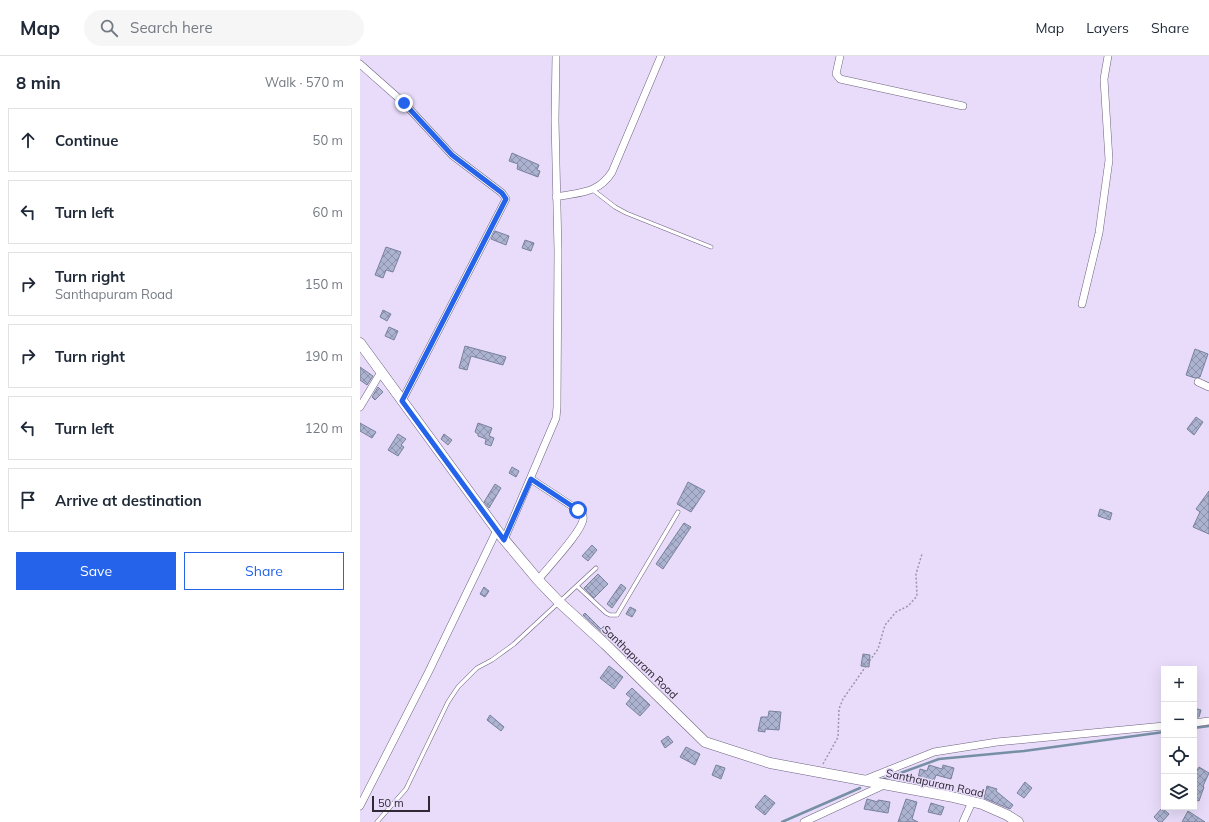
<!DOCTYPE html>
<meta charset="utf-8">
<style>
:root{--surface:#fff;--page:#f6f6f7;--text:#1f2937;--muted:#747a83;--line:#e0e1e3;--accent:#2563eb}
body{margin:0;font-family:Mulish,sans-serif;background:var(--page);color:var(--text)}
.controls{position:absolute;right:12px;bottom:12px;display:grid;overflow:hidden;border-radius:0px;box-shadow:0 4px 16px #0002}
.controls button{width:36px;height:36px;display:grid;place-items:center;padding:0;border:0;border-bottom:1px solid var(--line);background:var(--surface);color:var(--text);font:20px sans-serif}
.scale{position:absolute;left:12px;bottom:10px;width:58px;box-sizing:border-box;padding-left:4px;border:2px solid #2e2934;border-top:0;font-size:11px;line-height:14px;white-space:nowrap;color:#2e2934;-webkit-text-stroke:3px #e8dcfa;paint-order:stroke}
.stop{position:absolute;width:12px;height:12px;margin:-9px;border:3px solid #2563eb;border-radius:50%;background:#fff}
.stop.end{background:#2563eb;border-color:#fff;box-shadow:0 1px 4px #0008}
.list{margin:0;padding:0;list-style:none}
h2{display:flex;justify-content:space-between;align-items:center;height:52px;margin:0;padding:0 16px;font-size:17px}
h2 small{font-size:13px;font-weight:400;color:var(--muted)}
.list li{display:grid;grid-template-columns:26px 1fr auto;gap:12px;align-items:center;box-sizing:border-box;height:64px;margin:0 8px 8px;padding:0 8px;border:1px solid var(--line);border-radius:0px}
.list b{display:block;font-size:15px;white-space:nowrap}
.list p{margin:0;font-size:13px;white-space:nowrap;color:var(--muted)}
.list em{font-size:13px;font-style:normal;color:var(--muted)}
.actions{display:flex;gap:8px;padding:12px 16px}
.actions a{flex:1;padding:9px 0;border:1px solid var(--accent);border-radius:0px;text-align:center;font-size:14px;color:var(--accent)}
.actions .main{background:var(--accent);color:#fff}
.icon{flex:none;width:22px;height:22px;fill:none;stroke:currentColor;stroke-width:2;stroke-linecap:round;stroke-linejoin:round}
.map{position:relative;flex:none;width:849px;height:766px;overflow:hidden}
header{display:flex;align-items:center;gap:24px;box-sizing:border-box;height:56px;padding:0 20px;background:var(--surface);border-bottom:1px solid var(--line)}
header strong{font-size:19px}
nav{display:flex;gap:22px;margin-inline-start:auto;font-size:14px}
.search{width:280px;height:36px;background:var(--page);display:flex;align-items:center;gap:10px;box-sizing:border-box;padding:0 14px;border-radius:22px;color:var(--muted);font-size:15px}
main{display:flex}
aside{flex:1;background:var(--surface)}
.map>svg:first-child{display:block}
.lines{fill:none;stroke-linecap:round;stroke-linejoin:round}
.stream{stroke:#768fa4;stroke-width:2.5}
.building{fill:url(#building-cross-hatch);stroke:#7a819d}
.lane-casing{stroke:#6d627d;stroke-width:4.5}
.street-casing{stroke:#6d627d;stroke-width:8}
.secondary-casing{stroke:#6d627d;stroke-width:11}
.path{stroke:#9d94aa;stroke-width:1.5;stroke-dasharray:2 2;stroke-linecap:butt}
.lane{stroke:#fff;stroke-width:3.5}
.street{stroke:#fff;stroke-width:7}
.secondary{stroke:#fff;stroke-width:10}
.route{stroke:#2563eb;stroke-width:5}
.labels{text-anchor:middle;stroke-width:3;stroke-linejoin:round;paint-order:stroke}
.street-label{font-size:11px;fill:#2e2934;stroke:#e8dcfa}
</style>
<header>
<strong>Map</strong>
<div class="search"><svg class="icon" aria-label="search" viewBox="0 0 24 24"><circle cx="10" cy="10" r="6"/><path d="M15 15l6 6"/></svg>Search here</div>
<nav><a>Map</a><a>Layers</a><a>Share</a></nav>
</header>
<main>
<aside>
<h2>8 min<small>Walk · 570 m</small></h2>
<ul class="list">
<li><svg class="icon" aria-label="ahead" viewBox="0 0 24 24"><path d="M12 20V5M6 11l6-6 6 6"/></svg><div><b>Continue</b></div><em>50 m</em></li>
<li><svg class="icon" aria-label="left" viewBox="0 0 24 24"><path d="M17 20v-9H6M10 6l-5 5 5 5"/></svg><div><b>Turn left</b></div><em>60 m</em></li>
<li><svg class="icon" aria-label="right" viewBox="0 0 24 24"><path d="M7 20v-9h11M14 6l5 5-5 5"/></svg><div><b>Turn right</b><p>Santhapuram Road</p></div><em>150 m</em></li>
<li><svg class="icon" aria-label="right" viewBox="0 0 24 24"><path d="M7 20v-9h11M14 6l5 5-5 5"/></svg><div><b>Turn right</b></div><em>190 m</em></li>
<li><svg class="icon" aria-label="left" viewBox="0 0 24 24"><path d="M17 20v-9H6M10 6l-5 5 5 5"/></svg><div><b>Turn left</b></div><em>120 m</em></li>
<li><svg class="icon" aria-label="arrive" viewBox="0 0 24 24"><path d="M6 21V4h12l-3 4 3 4H6"/></svg><div><b>Arrive at destination</b></div></li>
</ul>
<div class="actions"><a class="main">Save</a><a>Share</a></div>
</aside>
<div class="map">
<svg width="849" height="766" viewBox="0 0 849 766">
<defs>
<pattern id="building-cross-hatch" width="8" height="8" patternUnits="userSpaceOnUse"><rect width="8" height="8" fill="#abb3d0"/><path d="M0 0l8 8M0 8l8-8" fill="none" stroke="#8c92aa"/></pattern>
</defs>
<rect width="100%" height="100%" fill="#e8dcfa"/>
<g class="lines">
<!-- stream -->
<path class="stream" d="M834,672L849,670
M524,723L579,703L664,695L804,676
M422,766L500,732"/>
</g>
<!-- building -->
<path class="building" d="M152,97L179,109L177,114L180,115L178,121L157,113L158,108L149,105Z
M135,175L149,180L146,189L131,183Z
M165,184L174,187L171,195L162,192Z
M26,191L41,196L33,216L26,214L23,222L15,219Z
M23,254L31,258L27,265L20,261Z
M29,271L38,275L34,284L25,280Z
M105,290L146,301L143,309L111,300L107,314L99,312Z
M835,293L848,298L840,321L835,322L826,319Z
M0,311L13,320L7,329L0,324Z
M18,331L23,336L15,344L12,341Z
M836,361L843,366L834,379L827,373Z
M0,367L16,376L12,382L0,375Z
M118,367L132,372L129,380L134,382L131,390L125,388L126,383L118,380V378L115,376Z
M38,378L46,383L41,389L44,391L38,400L28,394Z
M84,378L92,384L88,389L81,383Z
M152,411L159,415L156,421L149,417Z
M328,426L345,435L331,456L317,448Z
M135,428L141,432L129,452L124,446Z
M849,435V478L833,471L840,456L836,453Z
M740,453L752,457L750,464L738,460Z
M324,467L331,471L303,513L296,508Z
M232,489L237,494L228,505L222,500Z
M238,518L248,528L234,542L224,532Z
M261,528L266,532L252,552L247,548Z
M124,531L129,535L125,541L120,538Z
M270,551L276,554L272,561L266,558Z
M225,557L241,573L244,570L252,577L248,582L223,559Z
M503,598L510,599L509,611L501,610Z
M249,610L263,621L254,633L240,622Z
M272,632L290,649L280,660L266,648L271,642L266,638Z
M834,652L841,654L839,661H834Z
M409,655L421,656L419,674L405,673V676L398,675L401,661H408Z
M130,659L144,671L141,675L127,664Z
M308,680L313,686L305,692L301,685Z
M326,691L340,698L335,709L320,701Z
M356,709L365,712L361,723L352,719Z
M569,709L582,713L583,709L594,712L591,723L576,719L572,730L547,726L549,719L558,722L560,713L567,715Z
M839,711L849,717L843,730L844,731L839,745L834,743V719Z
M665,726L672,732L664,742L657,737Z
M627,730L637,733L636,735L653,749L650,753L624,742Z
M405,739L415,747L405,759L395,751Z
M507,743L518,746V744L530,746L528,757L504,753Z
M546,743L557,746L552,763L558,766H538Z
M571,747L584,751L581,759L568,756Z
M802,752L809,758L802,766H799L794,761Z
M828,755L845,766H822Z"/>
<g class="lines">
<!-- lane casing -->
<g class="lane-casing">
<path id="lane" d="M233,134L255,151L266,157L351,191
M217,530L246,557L250,559H257L318,456
M17,766L46,733L88,646L98,631L117,612L132,604L154,588L236,512"/>
</g>
<!-- street casing -->
<g class="street-casing">
<path id="street" d="M480,0L476,18L480,23L603,50
M0,8L44,47L92,99L142,137L146,143L42,345
M196,141C220,136 238,138 252,116L301,0
M722,248L739,177L749,104L744,23L748,0
M838,326L849,331
M0,351L21,316
M171,423L218,454C222,457 224,459 223,464C220,478 188,511 178,524
M144,484L196,362L197,351L198,195L195,64L196,0
M834,667L849,665
M504,724L574,696L637,686L804,670
M0,750L69,615L137,474
M444,766L526,728
M603,766L612,746"/>
</g>
<!-- secondary casing -->
<g class="secondary-casing">
<path id="secondary" d="M0,287L142,481L178,524L199,546L245,588L345,686L410,707L588,740L622,748L647,759L658,766"/>
</g>
<!-- path -->
<path class="path" d="M463,708L478,681L479,653L483,643L518,593L525,569L536,556L548,550L557,540L556,518L562,498"/>
<!-- lane -->
<use href="#lane" class="lane"/>
<!-- street -->
<use href="#street" class="street"/>
<!-- secondary -->
<use href="#secondary" class="secondary"/>
</g>
<g class="lines">
<!-- route -->
<path class="route" d="M44,47L92,99L142,137L146,143L42,345L144,484L171,423L218,454"/>
</g>
<g class="labels">
<!-- street labels -->
<g class="street-label">
<text transform="translate(280 606) rotate(44)" y="4">Santhapuram Road</text>
<text transform="translate(575 727) rotate(12)" y="4">Santhapuram Road</text>
</g>
</g>
</svg>
<div class="controls">
<button>+</button>
<button>−</button>
<button><svg class="icon" aria-label="locate" viewBox="0 0 24 24"><circle cx="12" cy="12" r="6"/><path d="M12 2v4M12 18v4M2 12h4M18 12h4"/></svg></button>
<button><svg class="icon" aria-label="layers" viewBox="0 0 24 24"><path d="M12 4l9 5-9 5-9-5zM3 14l9 5 9-5"/></svg></button>
</div>
<div class="scale">50 m</div>
<div class="stop" style="left:218px;top:454px"></div>
<div class="stop end" style="left:44px;top:47px"></div>
</div>
</main>
